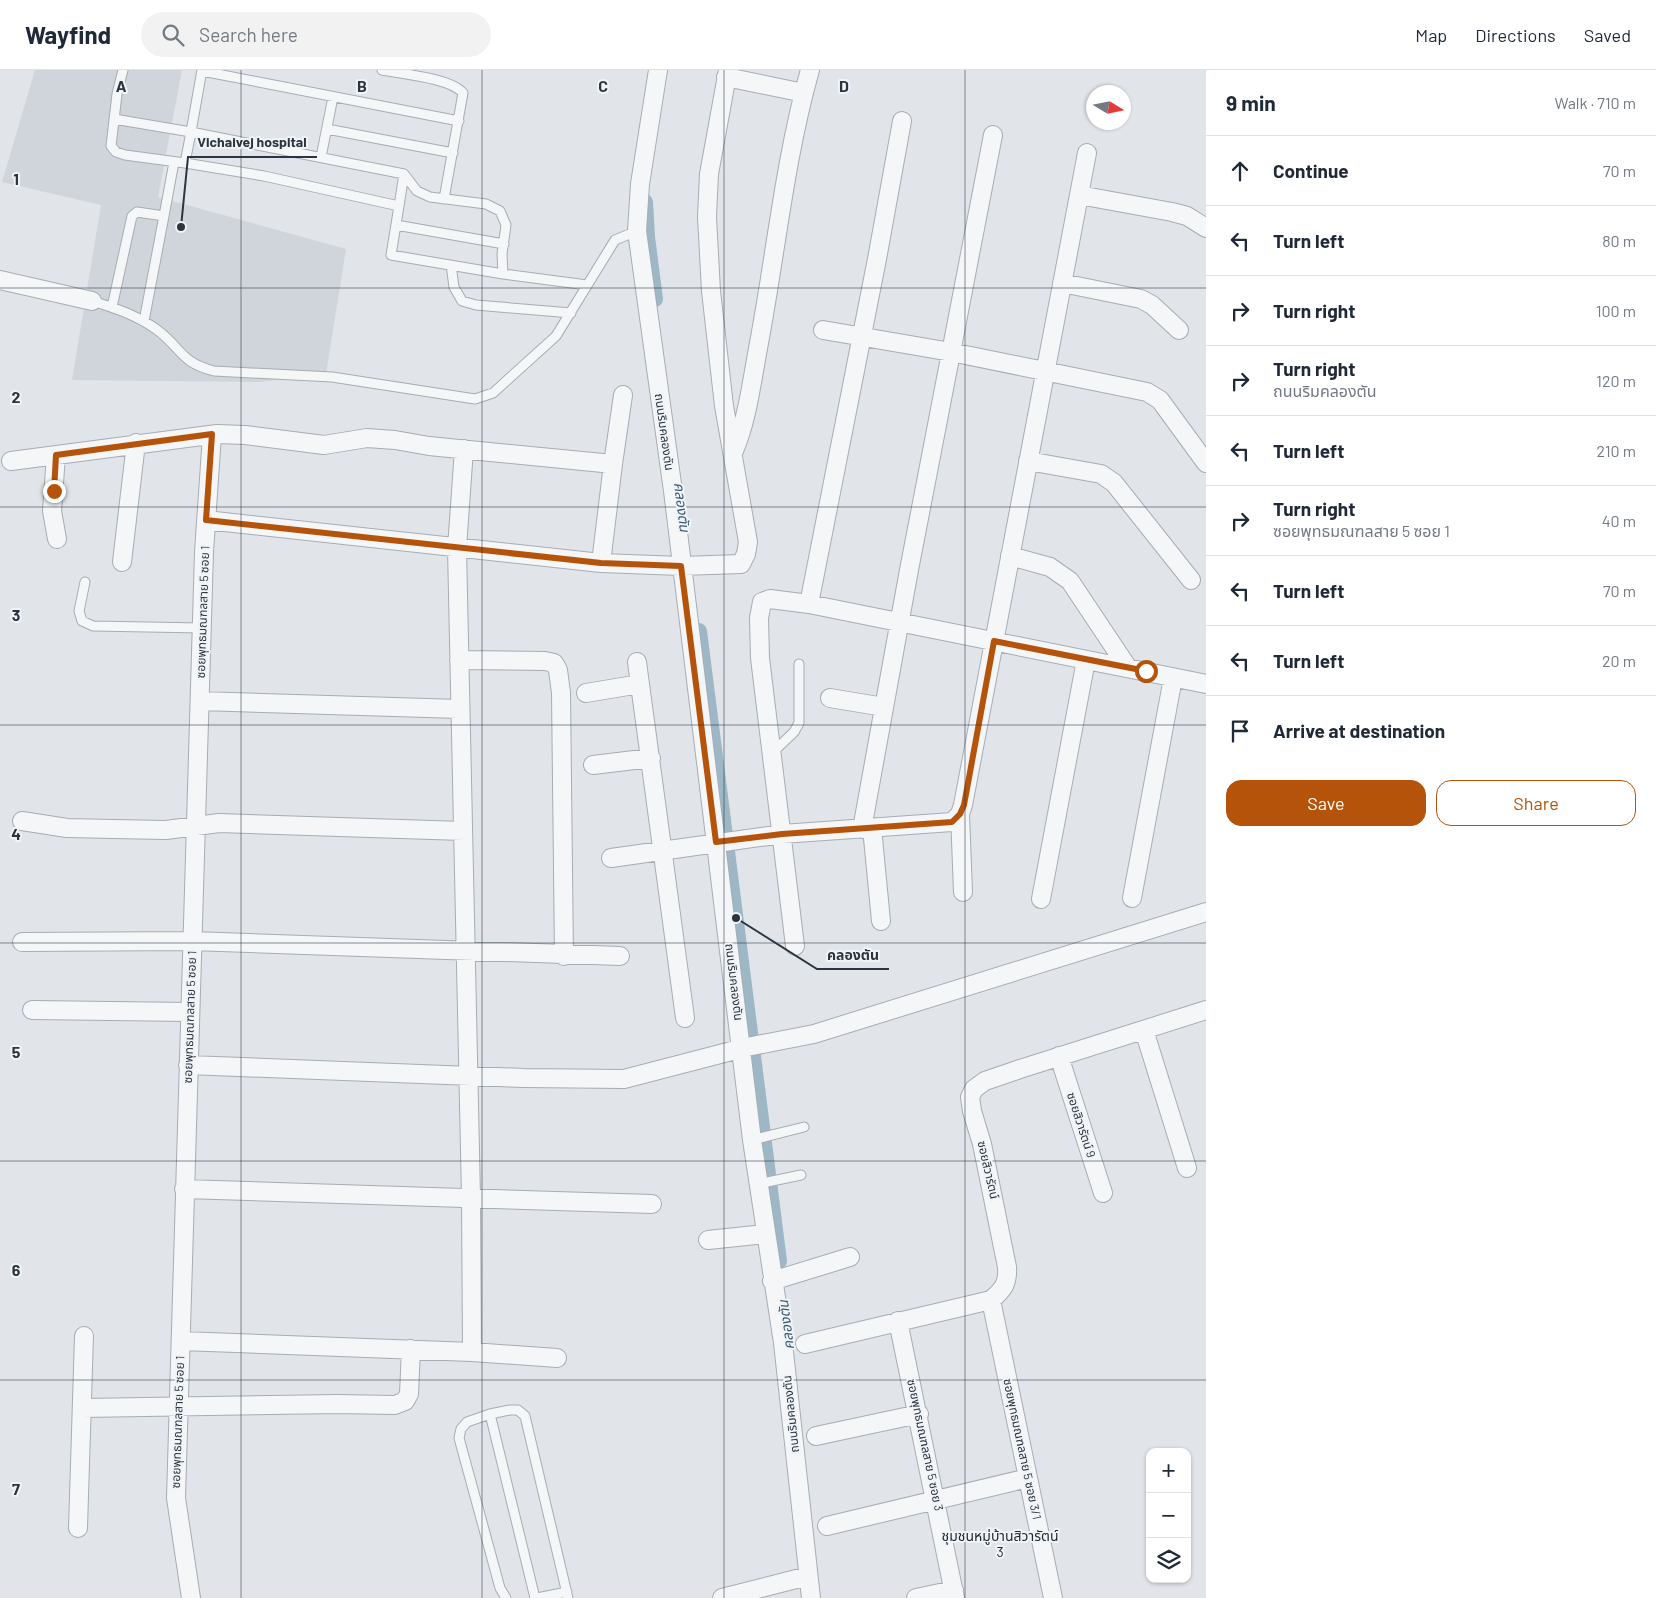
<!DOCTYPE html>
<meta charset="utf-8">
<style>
:root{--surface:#fff;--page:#f2f2f3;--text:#1f2937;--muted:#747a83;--line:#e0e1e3;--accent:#b45309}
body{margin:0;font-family:Barlow,"Noto Sans Thai",sans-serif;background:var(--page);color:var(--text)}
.controls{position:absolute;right:15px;bottom:15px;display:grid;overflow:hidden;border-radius:10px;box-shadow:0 1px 4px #0004}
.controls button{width:45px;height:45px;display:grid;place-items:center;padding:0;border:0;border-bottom:1px solid var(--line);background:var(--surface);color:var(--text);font:25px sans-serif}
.compass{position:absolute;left:1086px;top:15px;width:45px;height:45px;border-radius:50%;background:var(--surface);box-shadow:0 1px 4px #0004;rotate:100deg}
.stop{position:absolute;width:15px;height:15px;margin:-11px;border:4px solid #b45309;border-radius:50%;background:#fff}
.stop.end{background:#b45309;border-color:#fff;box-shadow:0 1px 5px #0008}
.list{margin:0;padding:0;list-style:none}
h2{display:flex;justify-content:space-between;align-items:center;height:65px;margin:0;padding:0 20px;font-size:21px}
h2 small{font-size:16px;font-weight:400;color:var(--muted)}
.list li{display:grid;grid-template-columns:32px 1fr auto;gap:15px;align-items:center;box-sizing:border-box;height:70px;padding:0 20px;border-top:1px solid var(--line)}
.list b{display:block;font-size:19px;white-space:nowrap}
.list p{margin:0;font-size:16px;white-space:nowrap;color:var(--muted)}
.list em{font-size:16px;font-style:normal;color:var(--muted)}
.actions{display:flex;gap:10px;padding:15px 20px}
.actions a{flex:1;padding:11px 0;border:1px solid var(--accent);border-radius:15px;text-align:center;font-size:18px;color:var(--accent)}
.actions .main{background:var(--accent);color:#fff}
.icon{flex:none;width:28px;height:28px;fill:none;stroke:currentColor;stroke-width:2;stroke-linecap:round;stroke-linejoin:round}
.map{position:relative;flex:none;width:1206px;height:1528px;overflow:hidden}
header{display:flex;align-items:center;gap:30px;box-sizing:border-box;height:70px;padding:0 25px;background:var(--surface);border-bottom:1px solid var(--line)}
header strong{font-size:24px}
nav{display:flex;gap:28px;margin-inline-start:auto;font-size:18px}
.search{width:350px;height:45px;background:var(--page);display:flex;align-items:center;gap:12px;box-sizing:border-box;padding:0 18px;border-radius:28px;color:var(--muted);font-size:19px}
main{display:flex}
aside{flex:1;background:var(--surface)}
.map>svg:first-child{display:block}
.built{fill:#d0d5db}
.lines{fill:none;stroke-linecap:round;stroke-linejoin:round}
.canal{stroke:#9eb7c7;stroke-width:16}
.lane-casing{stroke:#a6adb3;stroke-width:11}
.street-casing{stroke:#a6adb3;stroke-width:20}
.lane{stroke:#f4f6f8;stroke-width:9}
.street{stroke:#f4f6f8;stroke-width:18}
.route{stroke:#b45309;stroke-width:6}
.grid{fill:none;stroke:#2a3540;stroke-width:1;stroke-opacity:0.55}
.labels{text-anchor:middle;stroke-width:4;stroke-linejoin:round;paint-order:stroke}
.street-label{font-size:12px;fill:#2a3540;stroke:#f1f4f7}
.water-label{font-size:14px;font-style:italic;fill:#365972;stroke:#f1f4f7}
.neighbourhood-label{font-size:14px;fill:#1c2631;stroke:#f1f4f7}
.grid-label{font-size:16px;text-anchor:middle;font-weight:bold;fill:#2a3540;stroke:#f1f4f7;stroke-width:4;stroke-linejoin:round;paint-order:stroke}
.leader{fill:none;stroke:#2a3540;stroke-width:2}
.callout-dot{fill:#2a3540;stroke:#f1f4f7;stroke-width:2}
.callout-label{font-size:14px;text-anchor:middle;font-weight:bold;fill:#2a3540;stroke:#f1f4f7;stroke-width:4;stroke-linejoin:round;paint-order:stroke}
</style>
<header>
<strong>Wayfind</strong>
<div class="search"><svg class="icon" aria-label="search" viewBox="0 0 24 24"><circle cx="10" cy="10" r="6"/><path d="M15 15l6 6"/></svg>Search here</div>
<nav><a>Map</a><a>Directions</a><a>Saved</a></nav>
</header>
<main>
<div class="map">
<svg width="1206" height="1528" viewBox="0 0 1206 1528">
<rect width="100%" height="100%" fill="#e1e5e9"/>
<!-- built -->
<path class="built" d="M35,0H182L158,127L346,179L326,304L259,312L72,310L101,135L2,112Z"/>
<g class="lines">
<!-- canal -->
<path class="canal" d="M645,132L647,167L655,229
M699,561L779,1191"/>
<!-- lane casing -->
<g class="lane-casing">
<path id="lane" d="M123,0L117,24L111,76L116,82L125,85L185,93
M382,0C402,4 450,8 463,23L444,129
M202,1L459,51
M114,49L191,62L202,0
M327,59L453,83
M321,87L333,27
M399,136L404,104
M164,146L174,92
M396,155L504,174
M451,195L454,217L462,231L476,235L571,243
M503,204L391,185L399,136L264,106L185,93L191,62L404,104L417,121L430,127L486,134L500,141L506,155L502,184L503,204L587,215
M92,231C115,238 136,245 156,259C181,277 179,292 214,301L332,307L475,329L493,323L556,266L615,170L637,161
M112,237L132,146L137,142L164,146L144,251
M85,512L79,541L82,551L93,556L202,558
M772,683L794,662L799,653V594
M752,1070L804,1057
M758,1114L801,1105
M490,1344L535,1528
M506,1528L500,1518L459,1368L461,1359L467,1352L490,1344L510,1340H518L525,1346L568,1528
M537,1528L567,1522"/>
</g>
<!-- street casing -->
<g class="street-casing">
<path id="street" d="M658,0L640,114L637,161L673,421L752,1070L783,1273L811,1528
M726,7L804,23
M1079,125L1172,142L1187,146L1206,158
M0,210L92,231
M1062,213L1141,229L1152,235L1179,260
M823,260L951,282L1147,322L1160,330L1206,393
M464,379L457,478L471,1127L472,1282
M733,383C748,349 752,309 759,273C776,182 785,88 810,0
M56,385L52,441L57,469
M11,391L217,364L245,365L324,375L367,368L395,370L429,376L613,394L623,325
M1028,391L1101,404L1114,413L1191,510
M206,450L601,493L681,496L741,494L746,484L748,472L724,336L711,221L707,147L709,104L728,0
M1010,486L1050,497L1070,511L1128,598
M122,492L136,373
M601,493L613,394
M809,534L877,189L902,51
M459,590L545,591L554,593L558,600L561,623L564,886
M637,592L685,948
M586,623L640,614
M830,628L884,637
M200,631L460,639
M593,695L651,688
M960,744L963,822
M22,751L67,758L113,759L166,760L219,753L463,761
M872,758L881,851
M862,759L909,500L993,65
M611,788L782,764L952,752L960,744L963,735L1087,83
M1132,828L1173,608
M1041,829L1086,590
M22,872L192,871L620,886
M795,876L760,588L759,548L762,532L770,529L809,534L1206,614
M32,940L190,942
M1144,960L1187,1098
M1059,986L1103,1123
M188,995L524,1008L624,1009L747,977L814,964L1206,842
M184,1119L652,1134
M708,1170L765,1164
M772,1211L850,1187
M991,1230L1053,1528
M898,1251L955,1528
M181,1271L472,1282L557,1288
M805,1274L991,1230C1004,1219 1008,1213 1007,1197L982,1074L972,1041L970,1027L974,1019L985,1011L1020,999L1206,940
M82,1338L337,1334L395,1335L405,1331L409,1324L411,1279
M816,1366L919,1344
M827,1456L1028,1408
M78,1458L84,1266
M191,1528L176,1428L204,482L212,365
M722,1528L808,1506
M916,1528L954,1520"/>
</g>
<!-- lane -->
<use href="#lane" class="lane"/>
<!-- street -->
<use href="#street" class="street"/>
</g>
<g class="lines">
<!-- route -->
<path class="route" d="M54,421L56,385L212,364L206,450L601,493L681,496L716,772L782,764L952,752L960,744L964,735L994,571L1146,601"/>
</g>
<!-- grid -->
<path class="grid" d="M241,0V1528M482,0V1528M724,0V1528M965,0V1528M0,218H1206M0,437H1206M0,655H1206M0,873H1206M0,1091H1206M0,1310H1206"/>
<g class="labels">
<!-- street labels -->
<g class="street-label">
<text transform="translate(664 362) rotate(82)" y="4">ถนนริมคลองตัน</text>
<text transform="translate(203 542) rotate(-88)" y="4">ซอยพุทธมณฑลสาย 5 ซอย 1</text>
<text transform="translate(734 912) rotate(83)" y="4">ถนนริมคลองตัน</text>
<text transform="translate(190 947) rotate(-88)" y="4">ซอยพุทธมณฑลสาย 5 ซอย 1</text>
<text transform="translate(1081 1055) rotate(72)" y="4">ซอยสิวารัตน์ 9</text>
<text transform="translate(988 1100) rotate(77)" y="4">ซอยสิวารัตน์</text>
<text transform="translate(791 1344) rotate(-96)" y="4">ถนนริมคลองตัน</text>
<text transform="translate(178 1352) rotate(-88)" y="4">ซอยพุทธมณฑลสาย 5 ซอย 1</text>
<text transform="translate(925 1375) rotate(78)" y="4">ซอยพุทธมณฑลสาย 5 ซอย 3</text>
<text transform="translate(1022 1379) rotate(78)" y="4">ซอยพุทธมณฑลสาย 5 ซอย 3/1</text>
</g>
<!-- water labels -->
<g class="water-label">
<text transform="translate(682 437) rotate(83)" y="5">คลองตัน</text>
<text transform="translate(786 1255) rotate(-97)" y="5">คลองตัน</text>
</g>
<!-- neighbourhood labels -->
<g class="neighbourhood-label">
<text x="1000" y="1471">ชุมชนหมู่บ้านสิวารัตน์<tspan x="1000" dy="16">3</tspan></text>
</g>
</g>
<g class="grid-label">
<text x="121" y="22">A</text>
<text x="362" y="22">B</text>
<text x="603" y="22">C</text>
<text x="844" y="22">D</text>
<text x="16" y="115">1</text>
<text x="16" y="333">2</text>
<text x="16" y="551">3</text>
<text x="16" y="770">4</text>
<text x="16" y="988">5</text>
<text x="16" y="1206">6</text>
<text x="16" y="1425">7</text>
</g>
<!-- callouts -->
<path class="leader" d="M181 157L188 87H317M736 848L817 899H889"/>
<g class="callout-dot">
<circle cx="181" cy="157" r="5"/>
<circle cx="736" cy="848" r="5"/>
</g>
<g class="callout-label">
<text x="252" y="77">Vichaivej hospital</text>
<text x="853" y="890">คลองตัน</text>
</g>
</svg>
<div class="controls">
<button>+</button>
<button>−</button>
<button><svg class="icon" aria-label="layers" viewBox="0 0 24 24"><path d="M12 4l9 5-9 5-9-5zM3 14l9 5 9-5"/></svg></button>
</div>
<svg class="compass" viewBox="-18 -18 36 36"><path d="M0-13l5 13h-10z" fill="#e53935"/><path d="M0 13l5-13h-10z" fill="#747a83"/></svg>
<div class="stop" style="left:1146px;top:601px"></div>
<div class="stop end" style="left:54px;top:421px"></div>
</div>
<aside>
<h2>9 min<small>Walk · 710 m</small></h2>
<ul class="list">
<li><svg class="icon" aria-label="ahead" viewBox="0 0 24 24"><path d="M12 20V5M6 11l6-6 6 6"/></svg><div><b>Continue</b></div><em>70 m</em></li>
<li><svg class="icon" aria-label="left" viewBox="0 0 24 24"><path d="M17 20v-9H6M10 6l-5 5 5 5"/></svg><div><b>Turn left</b></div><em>80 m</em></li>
<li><svg class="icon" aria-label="right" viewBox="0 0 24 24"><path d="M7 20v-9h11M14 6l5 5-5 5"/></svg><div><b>Turn right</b></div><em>100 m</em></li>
<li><svg class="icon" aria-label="right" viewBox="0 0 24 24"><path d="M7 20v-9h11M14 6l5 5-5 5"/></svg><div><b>Turn right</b><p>ถนนริมคลองตัน</p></div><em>120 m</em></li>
<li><svg class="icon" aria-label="left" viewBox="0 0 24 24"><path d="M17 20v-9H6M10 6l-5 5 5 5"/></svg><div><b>Turn left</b></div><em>210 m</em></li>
<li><svg class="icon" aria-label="right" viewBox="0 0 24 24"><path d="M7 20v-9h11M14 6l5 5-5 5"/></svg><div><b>Turn right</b><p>ซอยพุทธมณฑลสาย 5 ซอย 1</p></div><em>40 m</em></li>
<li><svg class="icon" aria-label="left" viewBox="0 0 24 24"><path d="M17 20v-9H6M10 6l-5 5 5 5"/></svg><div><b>Turn left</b></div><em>70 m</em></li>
<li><svg class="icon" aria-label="left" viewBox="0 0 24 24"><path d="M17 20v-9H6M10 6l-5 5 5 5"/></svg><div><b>Turn left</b></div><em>20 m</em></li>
<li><svg class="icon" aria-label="arrive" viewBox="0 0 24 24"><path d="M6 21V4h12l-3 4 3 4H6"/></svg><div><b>Arrive at destination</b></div></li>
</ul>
<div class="actions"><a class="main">Save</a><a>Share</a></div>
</aside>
</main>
